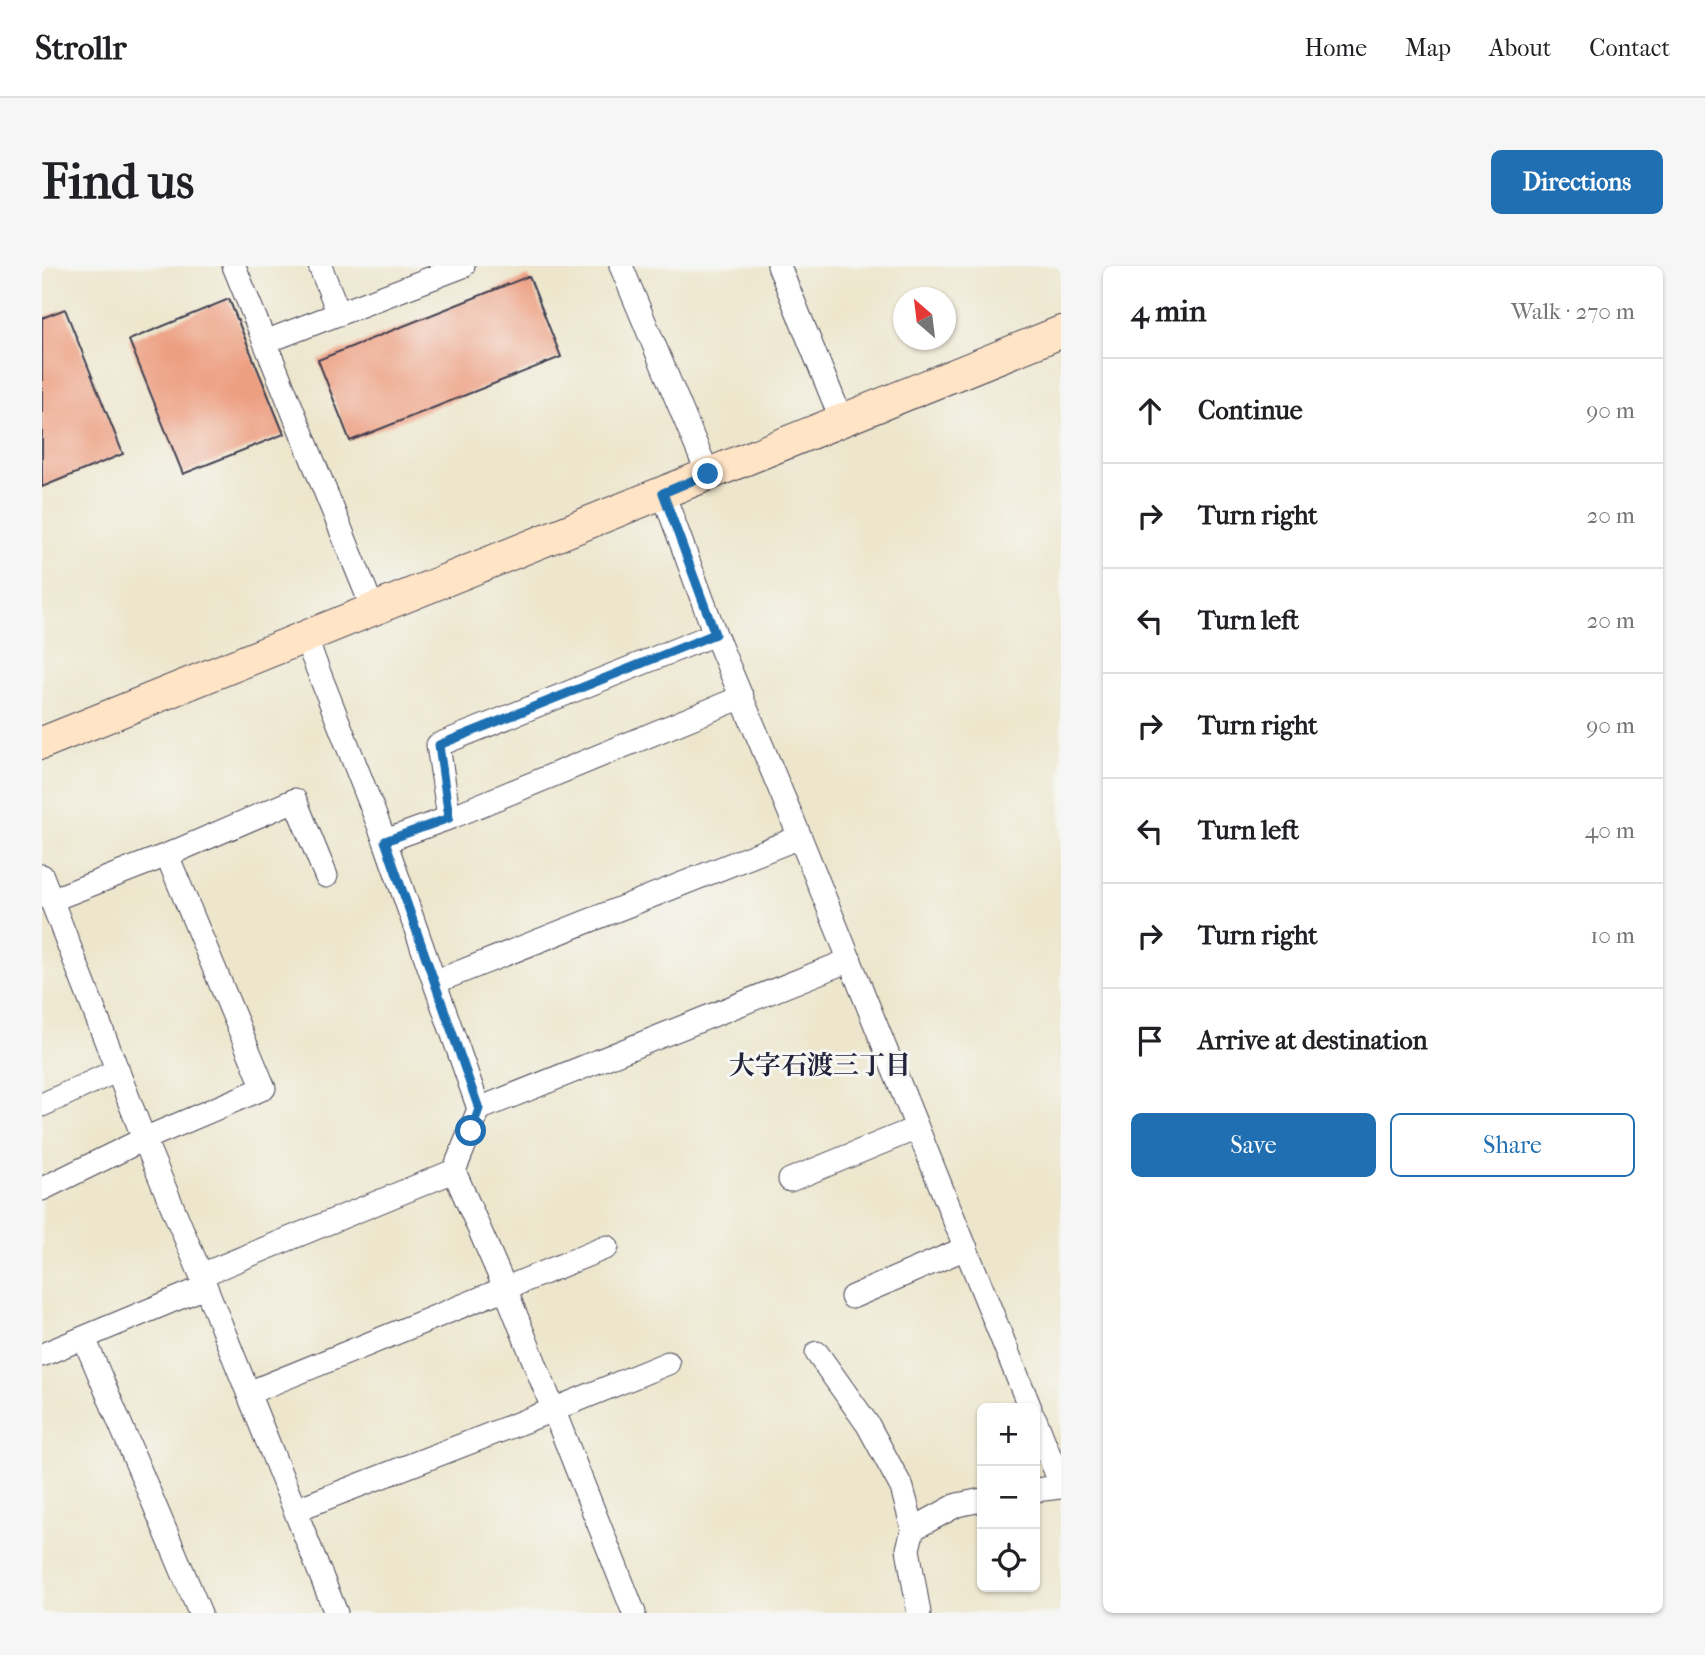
<!DOCTYPE html>
<meta charset="utf-8">
<style>
:root{--surface:#fff;--page:#f6f6f6;--text:#202124;--muted:#757577;--line:#e0e0e0;--accent:#1f6fb2}
body{margin:0;font-family:"IM FELL French Canon","Noto Serif JP",serif;background:var(--page);color:var(--text)}
.controls{position:absolute;right:21px;bottom:21px;display:grid;overflow:hidden;border-radius:10px;box-shadow:0 2px 5px #0004}
.controls button{width:63px;height:63px;display:grid;place-items:center;padding:0;border:0;border-bottom:2px solid var(--line);background:var(--surface);color:var(--text);font:35px sans-serif}
.compass{position:absolute;left:851px;top:21px;width:63px;height:63px;border-radius:50%;background:var(--surface);box-shadow:0 2px 5px #0004;rotate:332deg}
.stop{position:absolute;width:21px;height:21px;margin:-16px;border:5px solid #1f6fb2;border-radius:50%;background:#fff}
.stop.end{background:#1f6fb2;border-color:#fff;box-shadow:0 2px 7px #0008}
.list{margin:0;padding:0;list-style:none}
h2{display:flex;justify-content:space-between;align-items:center;height:91px;margin:0;padding:0 28px;font-size:30px}
h2 small{font-size:23px;font-weight:400;color:var(--muted)}
.list li{display:grid;grid-template-columns:46px 1fr auto;gap:21px;align-items:center;box-sizing:border-box;height:105px;padding:0 28px;border-top:2px solid var(--line)}
.list b{display:block;font-size:26px;white-space:nowrap}
.list em{font-size:23px;font-style:normal;color:var(--muted)}
.actions{display:flex;gap:14px;padding:21px 28px}
.actions a{flex:1;padding:16px 0;border:2px solid var(--accent);border-radius:10px;text-align:center;font-size:24px;color:var(--accent)}
.actions .main{background:var(--accent);color:#fff}
.icon{flex:none;width:38px;height:38px;fill:none;stroke:currentColor;stroke-width:2;stroke-linecap:round;stroke-linejoin:round}
.map{position:relative;flex:none;width:1019px;height:1347px;overflow:hidden;border-radius:10px}
header{display:flex;align-items:center;gap:42px;box-sizing:border-box;height:98px;padding:0 35px;background:var(--surface);border-bottom:2px solid var(--line)}
header strong{font-size:33px}
nav{display:flex;gap:38px;margin-inline-start:auto;font-size:24px}
.intro{display:flex;align-items:center;justify-content:space-between;box-sizing:border-box;height:168px;padding:0 42px}
h1{margin:0;font-size:49px}
.button{padding:18px 32px;border-radius:10px;background:var(--accent);color:#fff;font-size:24px;font-weight:700}
main{display:flex;gap:42px;padding:0 42px}
aside{flex:1;background:var(--surface);border-radius:10px;box-shadow:0 2px 5px #0004}
.map>svg:first-child{display:block}
.building{fill:#ed9f81}
.lines{fill:none;stroke-linecap:round;stroke-linejoin:round}
.street-casing{stroke:#403f51;stroke-width:25}
.secondary-casing{stroke:#403f51;stroke-width:34}
.street{stroke:#fff;stroke-width:23}
.secondary{stroke:#ffe4c6;stroke-width:32}
.route{stroke:#1f6fb2;stroke-width:9}
.labels{text-anchor:middle;stroke-width:6;stroke-linejoin:round;paint-order:stroke}
.neighbourhood-label{font-size:26px;font-weight:bold;fill:#22223b;stroke:#f6f6f2}
</style>
<header>
<strong>Strollr</strong>
<nav><a>Home</a><a>Map</a><a>About</a><a>Contact</a></nav>
</header>
<div class="intro"><h1>Find us</h1><a class="button">Directions</a></div>
<main>
<div class="map">
<svg width="1019" height="1347" viewBox="0 0 1019 1347">
<rect width="100%" height="100%" fill="#f6f6f2"/>
<filter id="ink" filterUnits="userSpaceOnUse"><feTurbulence type="fractalNoise" baseFrequency=".0143" numOctaves="2"/><feDisplacementMap in="SourceGraphic" scale="14" xChannelSelector="R" yChannelSelector="G"/><feConvolveMatrix kernelMatrix="1 2 1 2 8 2 1 2 1" color-interpolation-filters="sRGB"/></filter>
<filter id="wash" filterUnits="userSpaceOnUse"><feTurbulence type="fractalNoise" baseFrequency=".00686" numOctaves="4" result="noise"/><feDisplacementMap in="SourceGraphic" scale="28" xChannelSelector="R" yChannelSelector="G"/><feGaussianBlur stdDeviation="1.57" result="paint"/><feColorMatrix in="noise" values="0 0 0 0 0 0 0 0 0 0 0 0 0 0 0 0 0 1.4 0 .05"/><feComposite in="paint" operator="in"/></filter>
<g filter="url(#wash)">
<rect width="100%" height="100%" fill="#ede6cc"/>
<g id="blocks">
<!-- building -->
<path class="building" d="M487,10L519,91L308,175L276,94Z
M187,33L242,168L141,208L87,74Z
M23,43L81,188L0,221V52Z"/>
</g>
</g>
<g filter="url(#ink)">
<use href="#blocks" fill-opacity="0" stroke="#403f51" stroke-width="2"/>
<g class="lines">
<!-- street casing -->
<g class="street-casing">
<path id="street" d="M192,0L331,343
M278,0L297,48
M579,0L666,208
M737,0L800,155
M223,76L421,0
M621,227L673,368L758,571L988,1142
M407,552L396,479L673,368
M343,575L407,552L700,431
M0,610L102,873L159,1009L294,1347
M9,634L125,589L253,534L284,610
M393,716L758,571
M0,839L76,804
M437,843L808,694
M412,905L463,1022L592,1347
M748,914L875,862
M0,923L102,873L222,822L125,589
M159,1009L412,905L437,843L343,575L263,371
M810,1031L924,982
M42,1072L158,1347
M775,1087L826,1159L860,1222L871,1263
M0,1089L163,1021
M206,1127L565,981
M993,1153L1019,1219
M993,1224L1019,1221
M253,1244L511,1144L626,1097
M877,1347L866,1283L871,1263L915,1239L940,1234"/>
</g>
<!-- secondary casing -->
<g class="secondary-casing">
<path id="secondary" d="M0,477L1019,66"/>
</g>
<!-- street -->
<use href="#street" class="street"/>
<!-- secondary -->
<use href="#secondary" class="secondary"/>
</g>
</g>
<g class="lines" filter="url(#ink)">
<!-- route -->
<path class="route" d="M429,865L437,843L343,575L407,552L397,479L673,368L621,227L666,208"/>
</g>
<g class="labels">
<!-- neighbourhood labels -->
<g class="neighbourhood-label">
<text x="778" y="808">大字石渡三丁目</text>
</g>
</g>
</svg>
<div class="controls">
<button>+</button>
<button>−</button>
<button><svg class="icon" aria-label="locate" viewBox="0 0 24 24"><circle cx="12" cy="12" r="6"/><path d="M12 2v4M12 18v4M2 12h4M18 12h4"/></svg></button>
</div>
<svg class="compass" viewBox="-18 -18 36 36"><path d="M0-13l5 13h-10z" fill="#e53935"/><path d="M0 13l5-13h-10z" fill="#757577"/></svg>
<div class="stop" style="left:429px;top:865px"></div>
<div class="stop end" style="left:666px;top:208px"></div>
</div>
<aside>
<h2>4 min<small>Walk · 270 m</small></h2>
<ul class="list">
<li><svg class="icon" aria-label="ahead" viewBox="0 0 24 24"><path d="M12 20V5M6 11l6-6 6 6"/></svg><div><b>Continue</b></div><em>90 m</em></li>
<li><svg class="icon" aria-label="right" viewBox="0 0 24 24"><path d="M7 20v-9h11M14 6l5 5-5 5"/></svg><div><b>Turn right</b></div><em>20 m</em></li>
<li><svg class="icon" aria-label="left" viewBox="0 0 24 24"><path d="M17 20v-9H6M10 6l-5 5 5 5"/></svg><div><b>Turn left</b></div><em>20 m</em></li>
<li><svg class="icon" aria-label="right" viewBox="0 0 24 24"><path d="M7 20v-9h11M14 6l5 5-5 5"/></svg><div><b>Turn right</b></div><em>90 m</em></li>
<li><svg class="icon" aria-label="left" viewBox="0 0 24 24"><path d="M17 20v-9H6M10 6l-5 5 5 5"/></svg><div><b>Turn left</b></div><em>40 m</em></li>
<li><svg class="icon" aria-label="right" viewBox="0 0 24 24"><path d="M7 20v-9h11M14 6l5 5-5 5"/></svg><div><b>Turn right</b></div><em>10 m</em></li>
<li><svg class="icon" aria-label="arrive" viewBox="0 0 24 24"><path d="M6 21V4h12l-3 4 3 4H6"/></svg><div><b>Arrive at destination</b></div></li>
</ul>
<div class="actions"><a class="main">Save</a><a>Share</a></div>
</aside>
</main>
